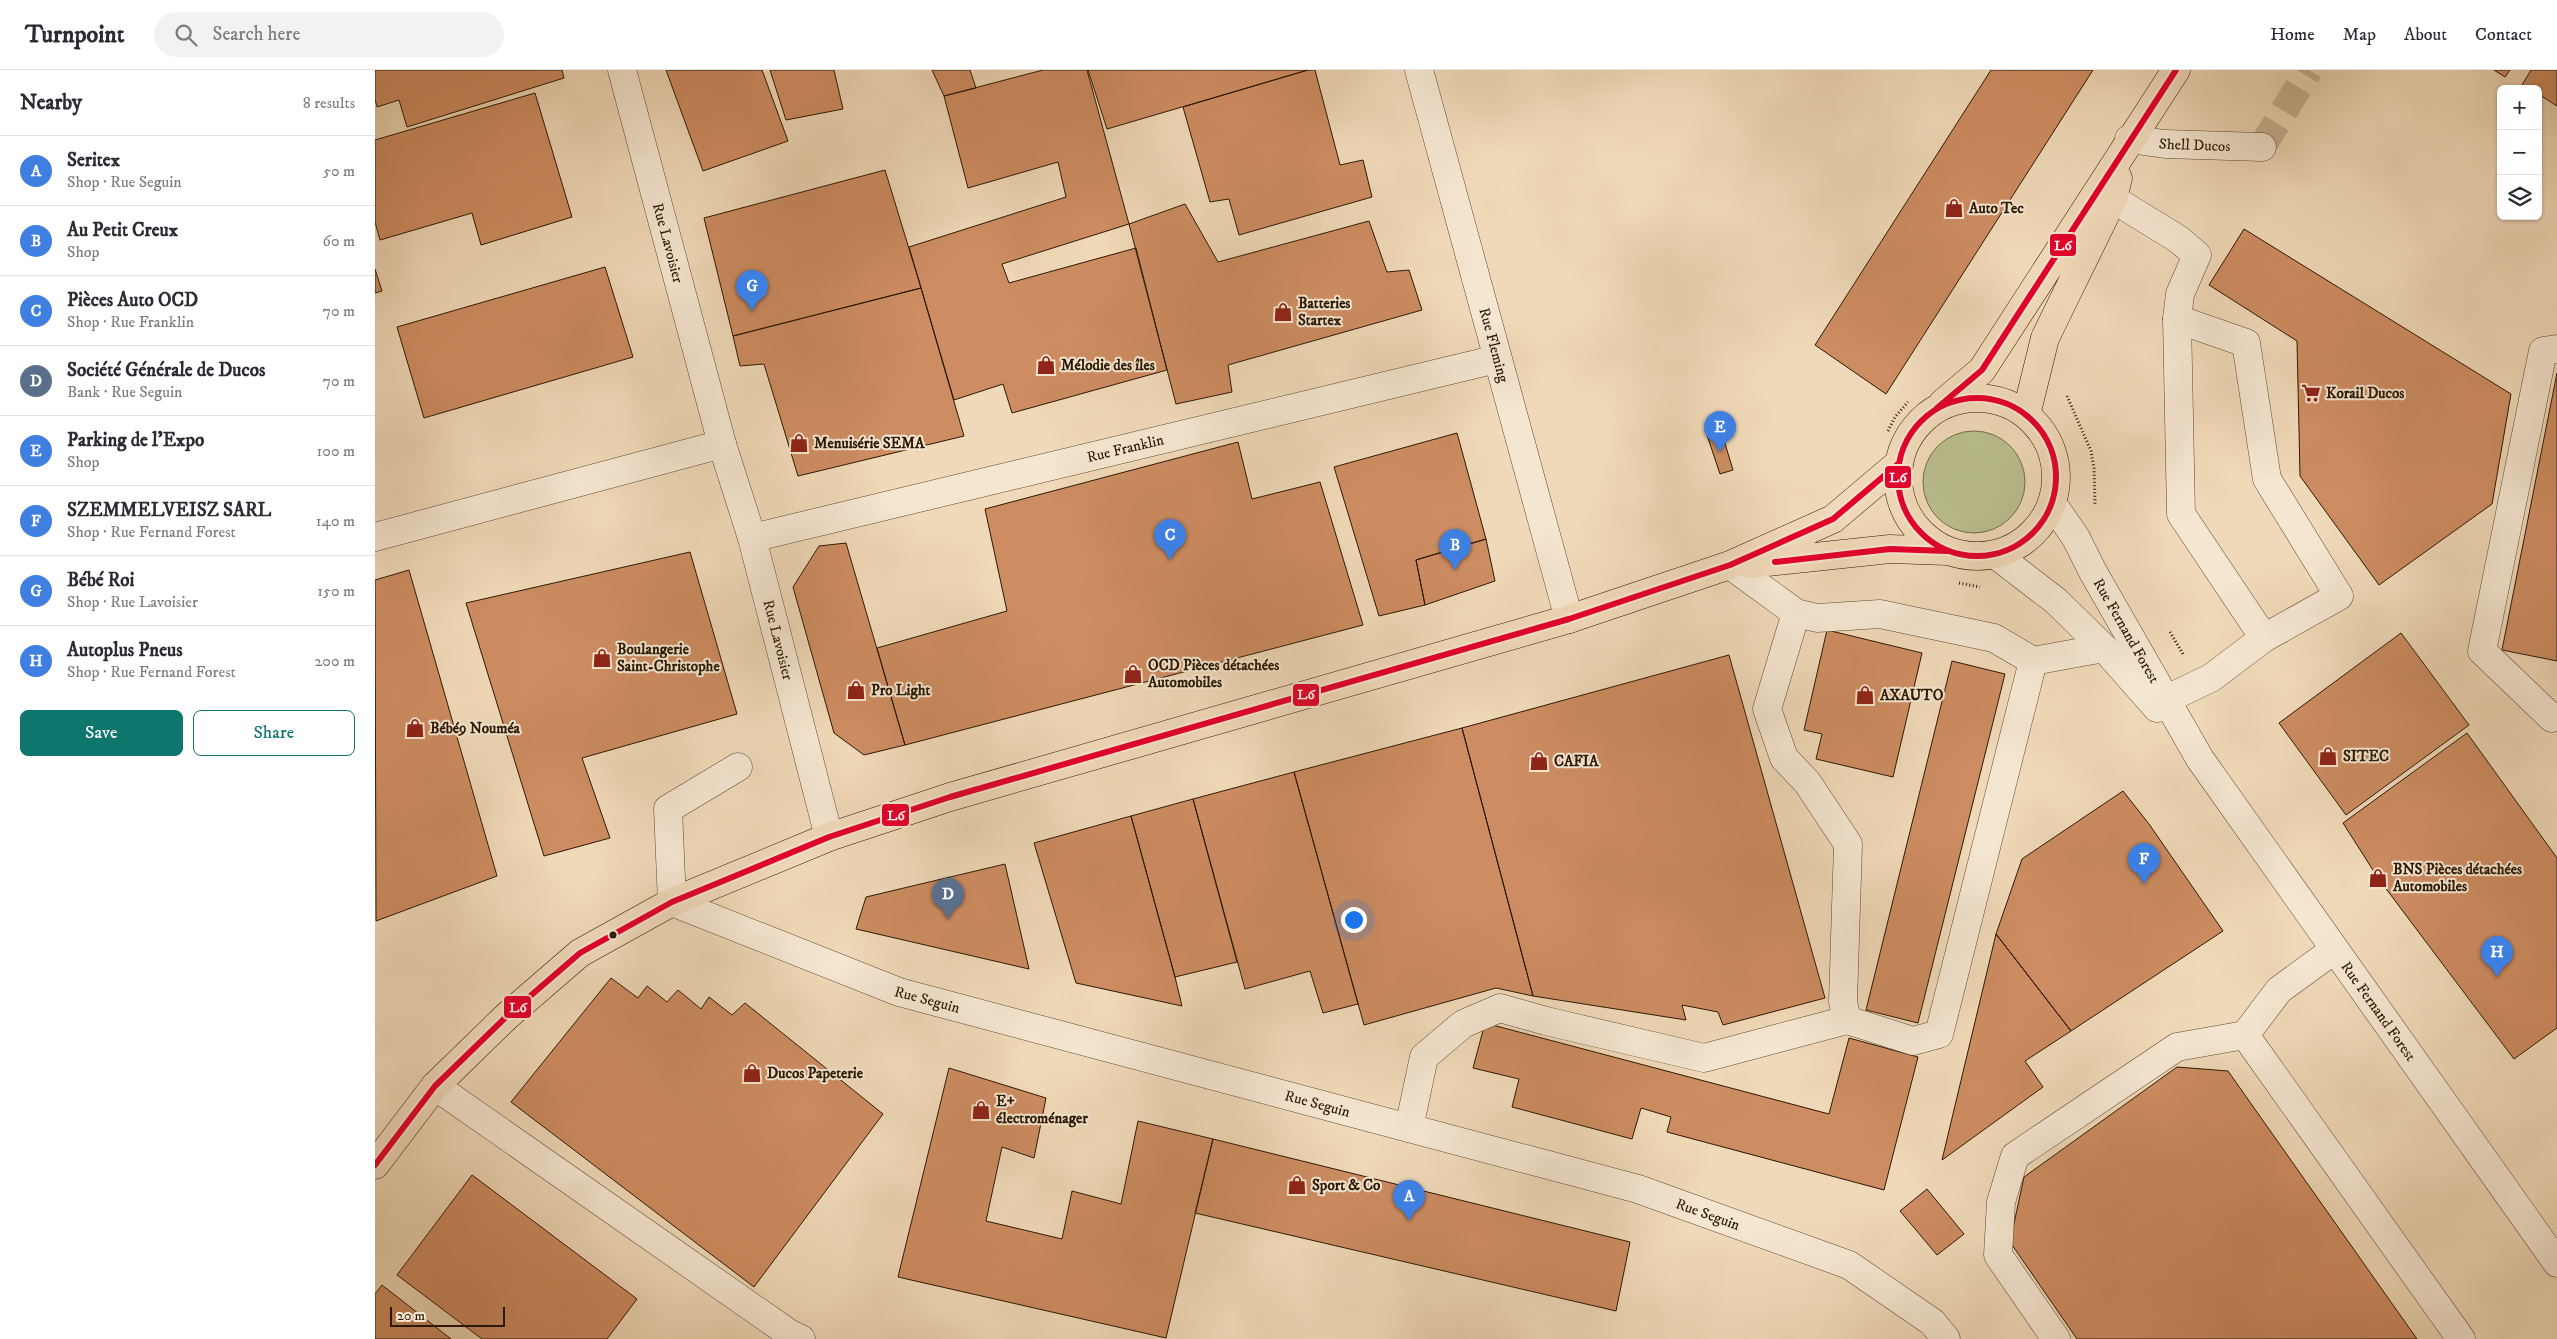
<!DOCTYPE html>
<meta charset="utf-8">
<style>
:root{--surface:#fff;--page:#f2f2f3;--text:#2b2b33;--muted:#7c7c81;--line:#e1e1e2;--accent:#0f766e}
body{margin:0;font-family:"IM FELL DW Pica",serif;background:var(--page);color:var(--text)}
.controls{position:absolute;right:15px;top:15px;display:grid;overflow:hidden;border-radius:8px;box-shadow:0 1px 4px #0004}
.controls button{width:45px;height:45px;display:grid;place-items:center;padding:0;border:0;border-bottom:1px solid var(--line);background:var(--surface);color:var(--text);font:25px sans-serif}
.scale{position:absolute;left:15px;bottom:12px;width:115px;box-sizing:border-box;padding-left:5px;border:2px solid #2c1805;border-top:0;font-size:14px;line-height:18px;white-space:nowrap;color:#2c1805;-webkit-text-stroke:4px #f5e6d1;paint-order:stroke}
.you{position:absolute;left:978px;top:849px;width:18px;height:18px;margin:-12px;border:4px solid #fff;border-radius:50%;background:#1a73e8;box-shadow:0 0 0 8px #1a73e833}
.badge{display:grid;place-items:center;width:32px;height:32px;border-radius:50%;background:var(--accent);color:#fff;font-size:16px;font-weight:700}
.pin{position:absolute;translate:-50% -41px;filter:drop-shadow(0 1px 2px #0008)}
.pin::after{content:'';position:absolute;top:26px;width:18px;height:15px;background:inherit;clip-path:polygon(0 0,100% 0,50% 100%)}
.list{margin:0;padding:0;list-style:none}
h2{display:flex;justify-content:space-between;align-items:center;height:65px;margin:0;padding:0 20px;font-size:21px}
h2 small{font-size:16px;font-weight:400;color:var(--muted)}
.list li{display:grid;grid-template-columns:32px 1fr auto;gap:15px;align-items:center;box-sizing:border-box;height:70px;padding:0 20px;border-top:1px solid var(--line)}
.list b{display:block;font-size:19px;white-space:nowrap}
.list p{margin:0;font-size:16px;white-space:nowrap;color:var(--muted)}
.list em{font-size:16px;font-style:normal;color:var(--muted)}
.actions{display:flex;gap:10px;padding:15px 20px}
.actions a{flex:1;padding:11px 0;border:1px solid var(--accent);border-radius:8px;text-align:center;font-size:18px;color:var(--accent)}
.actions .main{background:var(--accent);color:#fff}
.icon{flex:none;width:28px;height:28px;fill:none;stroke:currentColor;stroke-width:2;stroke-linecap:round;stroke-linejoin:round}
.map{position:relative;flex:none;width:2182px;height:1269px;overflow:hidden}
header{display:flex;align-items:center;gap:30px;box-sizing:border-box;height:70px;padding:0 25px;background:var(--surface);border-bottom:1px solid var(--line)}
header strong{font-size:24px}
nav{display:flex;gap:28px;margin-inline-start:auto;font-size:18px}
.search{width:350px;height:45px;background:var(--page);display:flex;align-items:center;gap:12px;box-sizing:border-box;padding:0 18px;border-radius:28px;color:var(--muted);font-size:19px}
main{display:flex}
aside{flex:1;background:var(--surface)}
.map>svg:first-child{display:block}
.green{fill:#babf8e;stroke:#736c4a}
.building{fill:#cd8c61;stroke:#2c1805}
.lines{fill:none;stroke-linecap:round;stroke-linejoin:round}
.minor-tunnel{stroke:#c9b294;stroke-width:28;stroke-dasharray:28 14;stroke-linecap:butt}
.minor-casing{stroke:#5d4832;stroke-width:29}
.major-casing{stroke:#2c1805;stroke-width:29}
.path{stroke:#2c1805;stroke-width:3;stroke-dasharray:1 2.5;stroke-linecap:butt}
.minor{stroke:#f5e6d1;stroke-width:28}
.major{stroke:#f0d9b8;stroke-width:28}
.bus-1-casing{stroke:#f5e6d1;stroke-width:10}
.bus-1{stroke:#e4002b;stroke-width:6}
.bus-dot{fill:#2c1805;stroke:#f5e6d1;stroke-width:2}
.labels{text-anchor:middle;stroke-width:4;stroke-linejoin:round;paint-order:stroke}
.street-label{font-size:15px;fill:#2c1805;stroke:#f5e6d1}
.poi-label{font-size:15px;font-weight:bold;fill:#2c1805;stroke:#f5e6d1;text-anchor:start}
.line-badge{stroke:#f5e6d1;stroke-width:2}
.badge-label{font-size:14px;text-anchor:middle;font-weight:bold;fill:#fff}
</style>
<header>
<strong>Turnpoint</strong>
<div class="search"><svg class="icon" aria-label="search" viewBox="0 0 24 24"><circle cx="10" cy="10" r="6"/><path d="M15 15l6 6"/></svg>Search here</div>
<nav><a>Home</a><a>Map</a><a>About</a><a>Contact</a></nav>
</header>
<main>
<aside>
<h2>Nearby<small>8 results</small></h2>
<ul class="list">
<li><span class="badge" style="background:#3f7fe0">A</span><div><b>Seritex</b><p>Shop · Rue Seguin</p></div><em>50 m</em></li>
<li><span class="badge" style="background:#3f7fe0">B</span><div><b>Au Petit Creux</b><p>Shop</p></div><em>60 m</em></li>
<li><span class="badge" style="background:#3f7fe0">C</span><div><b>Pièces Auto OCD</b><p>Shop · Rue Franklin</p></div><em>70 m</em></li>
<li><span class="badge" style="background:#5c6f8a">D</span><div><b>Société Générale de Ducos</b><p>Bank · Rue Seguin</p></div><em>70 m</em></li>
<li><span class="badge" style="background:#3f7fe0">E</span><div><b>Parking de l'Expo</b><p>Shop</p></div><em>100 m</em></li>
<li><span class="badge" style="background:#3f7fe0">F</span><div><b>SZEMMELVEISZ SARL</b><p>Shop · Rue Fernand Forest</p></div><em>140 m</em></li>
<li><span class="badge" style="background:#3f7fe0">G</span><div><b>Bébé Roi</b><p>Shop · Rue Lavoisier</p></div><em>150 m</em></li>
<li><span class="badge" style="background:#3f7fe0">H</span><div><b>Autoplus Pneus</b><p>Shop · Rue Fernand Forest</p></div><em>200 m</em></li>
</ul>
<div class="actions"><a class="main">Save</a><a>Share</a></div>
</aside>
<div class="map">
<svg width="2182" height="1269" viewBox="0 0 2182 1269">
<rect width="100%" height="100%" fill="#f0d9b8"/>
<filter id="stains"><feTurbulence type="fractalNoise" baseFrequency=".004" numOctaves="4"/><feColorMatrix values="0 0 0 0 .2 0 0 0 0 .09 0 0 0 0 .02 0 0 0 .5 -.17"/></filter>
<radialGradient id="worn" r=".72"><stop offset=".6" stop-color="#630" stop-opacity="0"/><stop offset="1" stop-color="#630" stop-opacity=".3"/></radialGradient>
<!-- green -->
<path class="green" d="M1548 412a51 51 0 1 1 102 0a51 51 0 1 1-102 0Z"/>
<!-- building -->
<path class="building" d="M0,0H187L189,8L32,57L24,30L2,37L0,29Z
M291,0H387L413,71L328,101Z
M395,0H459L468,39L411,50Z
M557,0H595L601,18L569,26Z
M668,0H712L754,154L627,194L634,213L761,178L792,300L637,343L628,314L579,330L534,177L691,127L683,92L593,118L569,26Z
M713,0H933L732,59Z
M933,0H940L965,95L988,90L997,127L864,165L854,129L835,132L808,37Z
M1616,0H1718L1511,324L1440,275Z
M2119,0H2135L2130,7Z
M2156,0H2182V36L2163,24V19H2154L2147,15Z
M160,23L197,147L106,175L97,143L5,170L0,152V70Z
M510,100L546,218L358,266L329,148Z
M810,134L843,192L994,151L1012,202L1034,200L1047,240L853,295L857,322L801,334L754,154Z
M1869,159L2136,324L2117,434L2004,515L1925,406L1922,271L1834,215Z
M230,197L258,287L49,348L22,257Z
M0,199L7,221L0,223Z
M546,218L589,366L423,406L389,294L365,296L358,266Z
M2182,303V591L2127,580Z
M1346,360L1358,400L1345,404L1332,365Z
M1082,363L1111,469L1041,490L1050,535L1004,546L959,397Z
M863,372L877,429L945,412L988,555L530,675L502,578L632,541L610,439Z
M1111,469L1120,511L1050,535L1041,490Z
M471,473L530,675L489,685L459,663L418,517L444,476Z
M315,482L362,644L207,688L235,768L169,786L91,533Z
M34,500L122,806L1,851L0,510Z
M1452,560L1547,583L1518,707L1441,689L1447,664L1429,660Z
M2026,563L2094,655L1971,745L1904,653Z
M1354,585L1450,928L1348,955L1343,942L1307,935L1311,950L1158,926L1087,658Z
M1577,591L1630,604L1543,953L1491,940Z
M1087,658L1158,926L1121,918L989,955L919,702Z
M2092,663L2182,788V958L2139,989L2003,808L1968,753Z
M919,702L983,934L948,943L935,901L870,919L818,729Z
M1748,721L1774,754L1848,861L1696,961L1621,864L1647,789Z
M818,729L862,892L800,907L756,746Z
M756,746L800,907L807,936L701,913L659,773Z
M630,794L654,899L481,859L491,827Z
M1621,864L1696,961L1650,991L1668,1017L1567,1090Z
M236,908L263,928L272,916L292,932L303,920L326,939L334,927L357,945L370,933L508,1044L379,1217L136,1032Z
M1110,953L1454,1044L1474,968L1543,987L1509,1120L1292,1062L1296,1047L1266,1038L1257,1069L1137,1037L1144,1009L1098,998Z
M1802,997L1853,1001L2042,1269H1702L1635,1172L1649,1107Z
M574,998L671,1028L659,1088L627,1077L611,1151L687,1169L697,1121L746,1134L763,1051L838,1069L791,1268L523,1207Z
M838,1069L1255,1172L1241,1241L820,1143Z
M97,1105L262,1229L232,1269H107L22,1205Z
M1552,1119L1589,1164L1562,1185L1525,1141Z
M7,1215L76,1269H0V1224Z"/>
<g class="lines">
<!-- minor-tunnel -->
<path class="minor-tunnel" d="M1887,77L1934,0"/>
<!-- minor casing -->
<g class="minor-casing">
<g id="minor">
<path id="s1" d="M247,0L347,374L377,468L454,767"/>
<path id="s2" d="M1044,0L1194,549"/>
<path id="s3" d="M1754,69L1790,74L1887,77"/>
<path d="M1738,129L1803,169L1822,185L1805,224L1802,249"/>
<path id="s4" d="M1677,433L1701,468L1718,502L1825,689L2182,1193"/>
<path d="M0,467L347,374"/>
<path id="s5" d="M377,468L1122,289"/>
<path d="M1621,485L1681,531L1729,578L1782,638"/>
<path d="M1355,495L1421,543L1442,548L1505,544L1619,568L1658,591L1729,578"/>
<path d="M1421,543L1392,639L1409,688L1432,712L1473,774L1468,932L1472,950L1538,971L1564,964L1658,591"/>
<path d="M1790,630L1836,608L1889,568L1964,526L1892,409L1871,273L1802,249L1806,444L1889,568"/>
<path d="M2177,648L2107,581L2168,281L2182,279"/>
<path id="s6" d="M363,697L293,739L297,832L524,922L1263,1119L1474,1195L1557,1252L1571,1269"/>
<path d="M1870,965L2086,1269"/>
<path d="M60,1016L415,1264L426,1269"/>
<path d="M1034,1058L1049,987L1088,954L1125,938L1171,951L1329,988L1472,950"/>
<path d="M1681,1269L1623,1185L1626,1132L1640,1086L1802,977L1870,965L1904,920L1959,880"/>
</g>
</g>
<!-- major casing -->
<g class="major-casing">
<path id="major" d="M1523 407a79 79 0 1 1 158 0a79 79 0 1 1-158 0Z
M1568,333L1607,300L1801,0
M1651,345L1670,268L1738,129L1743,108
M1374,494L1515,479L1572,481
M0,1095L60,1016L132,946L205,883L297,832L454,767L575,727L1194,549L1355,495L1458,449L1523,394"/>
</g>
<!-- path -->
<path class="path" d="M1692,326L1716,381L1719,398L1720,434
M1513,361L1520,347L1533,332
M1584,513L1605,517
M1795,562L1808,584"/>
<!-- minor -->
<use href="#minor" class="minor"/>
<!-- major -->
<use href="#major" class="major"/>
<!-- bus-1 casing -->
<g class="bus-1-casing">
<path id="bus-1" d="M1523 407a79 79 0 1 1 158 0a79 79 0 1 1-158 0Z
M1562,338L1607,300L1801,0
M1400,492L1515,479L1572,481
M0,1095L60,1016L132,946L205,883L297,832L454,767L575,727L1194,549L1355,495L1458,449L1523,394"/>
</g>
<!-- bus-1 -->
<use href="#bus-1" class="bus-1"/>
</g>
<!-- icons -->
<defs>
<g id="shop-bare" transform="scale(1.5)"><path d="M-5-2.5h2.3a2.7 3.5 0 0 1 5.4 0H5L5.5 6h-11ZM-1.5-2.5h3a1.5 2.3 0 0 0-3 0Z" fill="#8f2418" stroke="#f5e6d1" stroke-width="2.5" paint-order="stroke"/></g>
<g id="supermarket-bare" transform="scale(1.5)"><path d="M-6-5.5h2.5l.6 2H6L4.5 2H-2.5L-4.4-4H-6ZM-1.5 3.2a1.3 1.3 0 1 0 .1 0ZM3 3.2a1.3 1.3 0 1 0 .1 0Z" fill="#8f2418" stroke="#f5e6d1" stroke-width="2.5" paint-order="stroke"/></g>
</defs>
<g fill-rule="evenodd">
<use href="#shop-bare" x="1579" y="138"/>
<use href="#shop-bare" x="908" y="242"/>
<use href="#shop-bare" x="671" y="295"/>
<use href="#supermarket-bare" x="1936" y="323"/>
<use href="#shop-bare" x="424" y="373"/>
<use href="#shop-bare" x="227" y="588"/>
<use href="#shop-bare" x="758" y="604"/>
<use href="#shop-bare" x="481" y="620"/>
<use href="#shop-bare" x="1490" y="625"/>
<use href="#shop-bare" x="40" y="658"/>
<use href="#shop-bare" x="1953" y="686"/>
<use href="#shop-bare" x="1164" y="691"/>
<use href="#shop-bare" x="2003" y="808"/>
<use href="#shop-bare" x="377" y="1003"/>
<use href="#shop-bare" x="606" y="1040"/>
<use href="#shop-bare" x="922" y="1115"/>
</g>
<!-- markers -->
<circle class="bus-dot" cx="238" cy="865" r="4.5"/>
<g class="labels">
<!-- street labels -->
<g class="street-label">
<text dy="5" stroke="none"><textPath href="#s3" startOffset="66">Shell Ducos</textPath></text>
<text dy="5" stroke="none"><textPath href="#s1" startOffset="179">Rue Lavoisier</textPath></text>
<text dy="5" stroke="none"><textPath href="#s2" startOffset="285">Rue Fleming</textPath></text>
<text dy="5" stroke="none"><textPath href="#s5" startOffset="384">Rue Franklin</textPath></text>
<text dy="5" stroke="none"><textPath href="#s4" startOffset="148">Rue Fernand Forest</textPath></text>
<text dy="5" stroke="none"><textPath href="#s1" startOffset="591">Rue Lavoisier</textPath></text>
<text dy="5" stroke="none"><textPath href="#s6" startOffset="448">Rue Seguin</textPath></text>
<text dy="5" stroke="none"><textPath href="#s4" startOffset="605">Rue Fernand Forest</textPath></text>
<text dy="5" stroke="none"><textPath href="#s6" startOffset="852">Rue Seguin</textPath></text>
<text dy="5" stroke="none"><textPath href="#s6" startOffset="1258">Rue Seguin</textPath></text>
</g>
<!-- poi labels -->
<g class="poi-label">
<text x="1594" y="143">Auto Tec</text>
<text x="923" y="238">Batteries<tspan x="923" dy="17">Startex</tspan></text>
<text x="686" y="300">Mélodie des îles</text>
<text x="1951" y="328">Korail Ducos</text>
<text x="439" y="378">Menuisérie SEMA</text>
<text x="242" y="584">Boulangerie<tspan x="242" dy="17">Saint-Christophe</tspan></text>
<text x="773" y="600">OCD Pièces détachées<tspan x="773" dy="17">Automobiles</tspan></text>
<text x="496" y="625">Pro Light</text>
<text x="1505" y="630">AXAUTO</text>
<text x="55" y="663">Bébé9 Nouméa</text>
<text x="1968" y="691">SITEC</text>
<text x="1179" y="696">CAFIA</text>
<text x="2018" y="804">BNS Pièces détachées<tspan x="2018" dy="17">Automobiles</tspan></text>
<text x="392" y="1008">Ducos Papeterie</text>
<text x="621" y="1036">E+<tspan x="621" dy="17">électroménager</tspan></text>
<text x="937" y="1120">Sport &amp; Co</text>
</g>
</g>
<g class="line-badge">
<rect x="1674" y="163" width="28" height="24" rx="5" fill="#e4002b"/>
<rect x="1509" y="395" width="28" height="24" rx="5" fill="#e4002b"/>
<rect x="917" y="613" width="28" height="24" rx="5" fill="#e4002b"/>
<rect x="506" y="733" width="29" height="24" rx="5" fill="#e4002b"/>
<rect x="128" y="925" width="29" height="24" rx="5" fill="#e4002b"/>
</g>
<g class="badge-label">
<text x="1688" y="180">L6</text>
<text x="1523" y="412">L6</text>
<text x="931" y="629">L6</text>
<text x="521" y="750">L6</text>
<text x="143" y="942">L6</text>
</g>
<rect width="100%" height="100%" filter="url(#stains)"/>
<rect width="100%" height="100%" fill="url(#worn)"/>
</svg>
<div class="controls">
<button>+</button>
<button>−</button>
<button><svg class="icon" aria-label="layers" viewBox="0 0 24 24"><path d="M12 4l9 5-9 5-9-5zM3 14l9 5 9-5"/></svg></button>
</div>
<div class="scale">20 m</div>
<div class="you"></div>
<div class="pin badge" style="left:1034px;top:1151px;background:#3f7fe0">A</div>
<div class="pin badge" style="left:1080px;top:500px;background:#3f7fe0">B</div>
<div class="pin badge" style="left:795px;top:490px;background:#3f7fe0">C</div>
<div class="pin badge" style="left:573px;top:849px;background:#5c6f8a">D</div>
<div class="pin badge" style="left:1345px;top:382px;background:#3f7fe0">E</div>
<div class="pin badge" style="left:1769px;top:814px;background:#3f7fe0">F</div>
<div class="pin badge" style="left:377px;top:241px;background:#3f7fe0">G</div>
<div class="pin badge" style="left:2122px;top:907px;background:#3f7fe0">H</div>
</div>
</main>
